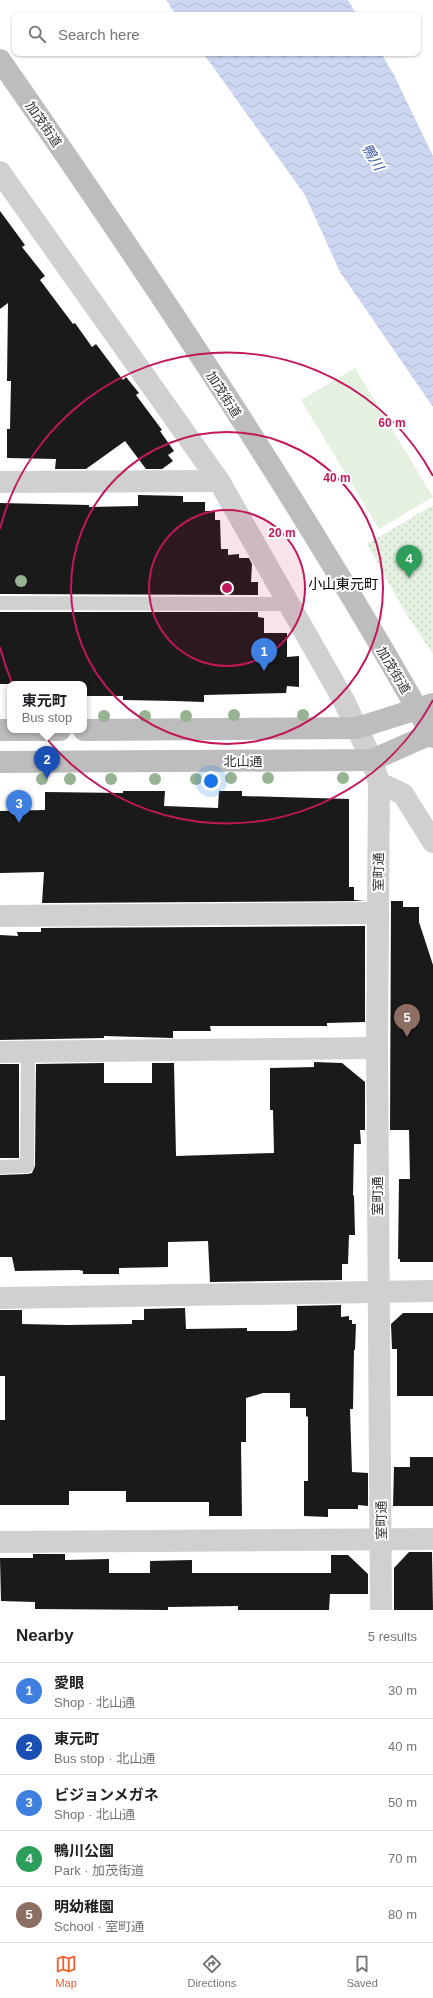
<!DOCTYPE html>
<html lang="en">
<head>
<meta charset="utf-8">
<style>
  :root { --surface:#fff; --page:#f2f2f2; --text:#202124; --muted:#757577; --line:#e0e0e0; --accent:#f45e2a }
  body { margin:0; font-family:Helvetica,"Noto Sans JP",sans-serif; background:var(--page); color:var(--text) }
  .you { position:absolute; left:211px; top:781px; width:14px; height:14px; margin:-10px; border:3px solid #fff; border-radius:50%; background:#1a73e8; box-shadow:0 0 0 6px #1a73e833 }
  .badge { display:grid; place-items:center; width:26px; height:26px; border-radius:50%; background:var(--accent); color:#fff; font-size:13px; font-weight:700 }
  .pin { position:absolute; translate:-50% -33px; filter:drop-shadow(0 1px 2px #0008) }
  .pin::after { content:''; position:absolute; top:21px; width:14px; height:12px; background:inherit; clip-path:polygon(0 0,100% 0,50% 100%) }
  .popup { position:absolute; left:7px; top:681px; width:80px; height:52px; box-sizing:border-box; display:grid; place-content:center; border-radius:8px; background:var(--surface); filter:drop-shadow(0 1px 3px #0005); font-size:13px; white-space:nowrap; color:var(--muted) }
  .popup b { font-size:15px; color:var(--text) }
  .popup::after { content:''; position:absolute; left:50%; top:100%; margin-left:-8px; border:8px solid transparent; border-top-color:var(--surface) }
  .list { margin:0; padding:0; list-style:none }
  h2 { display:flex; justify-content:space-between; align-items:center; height:52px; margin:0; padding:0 16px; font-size:17px }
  h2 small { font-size:13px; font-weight:400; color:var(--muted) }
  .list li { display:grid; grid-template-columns:26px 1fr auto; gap:12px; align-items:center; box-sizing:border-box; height:56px; padding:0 16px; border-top:1px solid var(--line) }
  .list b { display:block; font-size:15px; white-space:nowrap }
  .list p { margin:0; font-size:13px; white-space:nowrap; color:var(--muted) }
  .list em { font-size:13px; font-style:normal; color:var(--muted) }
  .icon { flex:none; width:22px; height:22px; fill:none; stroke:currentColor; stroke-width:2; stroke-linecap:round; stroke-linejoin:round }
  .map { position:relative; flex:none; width:433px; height:1610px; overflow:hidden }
  .search { position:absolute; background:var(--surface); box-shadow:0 1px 3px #0004; left:12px; right:12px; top:12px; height:44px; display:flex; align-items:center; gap:10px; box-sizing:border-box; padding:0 14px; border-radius:8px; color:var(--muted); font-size:15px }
  .sheet { height:332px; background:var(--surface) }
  nav { display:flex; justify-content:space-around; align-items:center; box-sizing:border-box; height:56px; border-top:1px solid var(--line); background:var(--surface); font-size:11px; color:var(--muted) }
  nav a { display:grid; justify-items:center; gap:2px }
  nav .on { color:var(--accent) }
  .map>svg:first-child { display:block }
  .grass { fill:#e4f0e0 }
  .park { fill:url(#park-dots) }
  .water { fill:url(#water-waves) }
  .building { fill:#1a1a1a }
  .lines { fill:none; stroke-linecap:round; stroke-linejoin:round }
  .lane { stroke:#d0d0d0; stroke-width:14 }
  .street { stroke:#d0d0d0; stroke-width:22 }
  .secondary { stroke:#bdbdbd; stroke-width:22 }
  .tree { fill:#98b393 }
  .ring { fill:none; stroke:#c2185b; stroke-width:2 }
  .labels { text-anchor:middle; stroke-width:4; stroke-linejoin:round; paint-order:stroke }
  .street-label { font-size:13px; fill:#333; stroke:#fff }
  .water-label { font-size:14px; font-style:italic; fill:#37549e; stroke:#fff }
  .neighbourhood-label { font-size:14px; fill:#000; stroke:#fff }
  .centre { fill:#c2185b; stroke:#fff; stroke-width:2 }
  .ring-label { font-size:12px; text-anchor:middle; font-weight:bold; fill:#c2185b; stroke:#fff; stroke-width:4; stroke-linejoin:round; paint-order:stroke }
</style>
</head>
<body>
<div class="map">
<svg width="433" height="1610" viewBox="0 0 433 1610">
  <defs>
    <pattern id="park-dots" width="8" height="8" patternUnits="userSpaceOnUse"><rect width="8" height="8" fill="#e4f0e0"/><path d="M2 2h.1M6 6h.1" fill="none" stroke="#c4cec1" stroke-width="1.8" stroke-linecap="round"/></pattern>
    <pattern id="water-waves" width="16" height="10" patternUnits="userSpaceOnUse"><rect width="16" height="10" fill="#ccd6f0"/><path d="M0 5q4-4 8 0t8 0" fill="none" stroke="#b0b8ce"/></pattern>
  </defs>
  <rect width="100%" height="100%" fill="#fff"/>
  <path class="grass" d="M355,368L433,497L379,529L301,400Z"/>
  <path class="park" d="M433,505V654L405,612L367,544Z"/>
  <g class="water">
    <path d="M166,0H348L357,15H176Z"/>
    <path d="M203,53H381L394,75L433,156V407L340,272L305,195Z"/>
  </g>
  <g class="building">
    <path d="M0,211L25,245L22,247L45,276L40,280L73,324L75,323L92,347L96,344L123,380L126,377L139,393L136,395L162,430L160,431L174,451L168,455L173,461L162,469H146L125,441L86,469H55L56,459L7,458V429H10L11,381H7L8,303L0,309Z"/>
    <path d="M138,495L183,496V502H205V511H215V520H220L221,549H228V555L239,554V558H249L252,564L251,582H258V595L0,594V503L89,505V507L138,506Z"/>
    <path d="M0,612H258V617L264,618V633H287V657L299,656V687L287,686L286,693L204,695V702L175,701L123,700V696H84V684H0Z"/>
    <path d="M123,791H165L164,806L218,808L219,791H242V796L349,799V887H354V900L365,901L42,903L44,872L0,873V811L45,810V792L123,793Z"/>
    <path d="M391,901H403V907H419V922L433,965V1262H400V1259H398L399,1179H410L409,1130H390Z"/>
    <path d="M365,926V1022L327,1023V1026H210L211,1031H173V1038L104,1036V1038L0,1040V935L18,936L17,932H41V928Z"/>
    <path d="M314,1062L342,1063L365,1082V1130H360L361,1144H354L353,1196L354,1195L355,1235H349L348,1264H342V1280L210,1282L208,1241L168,1242V1267L119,1268V1274H83V1271L79,1270L15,1271L12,1257H0V1175L28,1174L32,1173L35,1166L36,1064L104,1063V1083H152V1063H174L176,1156L274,1153L273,1110H270V1068L314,1067Z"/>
    <rect x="0" y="1064" width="19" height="94"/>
    <path d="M341,1305V1317L349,1316V1320H352V1324H356L355,1350H354L353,1409H350L352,1472L368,1473V1506L358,1505V1509H328V1517L304,1516V1481H308V1417L306,1416V1408H290V1393H263L246,1398V1442H241L242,1516H209V1502H126V1491H69V1505H0V1420H5V1376H0V1310H22V1324L67,1325L132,1324V1320H144V1309L185,1308L186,1329L247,1328V1331H290L297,1330V1306Z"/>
    <path d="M403,1313H433V1396H397V1349H392L391,1324Z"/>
    <path d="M410,1457H433V1506H393L394,1467H410Z"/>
    <path d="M409,1552H432L433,1610H394V1568Z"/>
    <path d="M33,1554H65V1560L109,1559V1573H150V1561L192,1560V1573H331V1555H348L368,1574V1594H330L329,1610H238V1606L168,1607V1610L35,1609V1602L1,1601L0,1558H33Z"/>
  </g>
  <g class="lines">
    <g class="lane">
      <path d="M0,603L288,604"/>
      <path d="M0,1167L27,1166L28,1052"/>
    </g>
    <g class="street">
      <path d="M0,172L219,481L344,701L372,760L379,783L377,1048L381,1610"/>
      <path d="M0,482L219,481"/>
      <path d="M379,783L403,794L433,842"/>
      <path d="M0,916L378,913"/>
      <path d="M0,1052L377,1048"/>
      <path d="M0,1298L433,1291"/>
      <path d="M0,1542L433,1539"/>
    </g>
    <g class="secondary">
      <path d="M0,60C153,280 302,503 433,737"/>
      <path d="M0,730H60"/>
      <path d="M84,730L357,728L433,704"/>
      <path d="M0,762L372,760L433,733"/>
    </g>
  </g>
  <g class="tree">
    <circle cx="21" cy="581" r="6"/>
    <circle cx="234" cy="715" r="6"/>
    <circle cx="303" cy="715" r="6"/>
    <circle cx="104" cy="716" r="6"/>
    <circle cx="145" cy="716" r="6"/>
    <circle cx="186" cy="716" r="6"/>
    <circle cx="231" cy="778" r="6"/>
    <circle cx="268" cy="778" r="6"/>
    <circle cx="343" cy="778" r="6"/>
    <circle cx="42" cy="779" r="6"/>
    <circle cx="70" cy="779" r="6"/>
    <circle cx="111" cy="779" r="6"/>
    <circle cx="155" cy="779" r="6"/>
    <circle cx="196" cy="779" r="6"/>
  </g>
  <circle cx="227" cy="588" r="78" fill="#c2185b" fill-opacity=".12"/>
  <g class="ring">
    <circle cx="227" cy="588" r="78"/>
    <circle cx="227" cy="588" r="156"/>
    <path d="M433 700A234 234 0 0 1 0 647M0 529A234 234 0 0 1 433 476"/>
  </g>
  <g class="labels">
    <g class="street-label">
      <text transform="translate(44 124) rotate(55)" y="5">加茂街道</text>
      <text transform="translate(224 394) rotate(57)" y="5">加茂街道</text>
      <text transform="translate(394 670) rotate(59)" y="5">加茂街道</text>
      <text x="243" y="766">北山通</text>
      <text transform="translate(378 872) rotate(-89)" y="5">室町通</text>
      <text transform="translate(377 1196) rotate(-90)" y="5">室町通</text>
      <text transform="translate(381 1520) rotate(-91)" y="5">室町通</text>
    </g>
    <g class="water-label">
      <text transform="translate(373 157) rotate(59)" y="5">鴨川</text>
    </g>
    <g class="neighbourhood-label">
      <text x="343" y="589">小山東元町</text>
    </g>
  </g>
  <circle cx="227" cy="588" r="6" class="centre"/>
  <g class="ring-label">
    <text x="392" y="427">60 m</text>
    <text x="337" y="482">40 m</text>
    <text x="282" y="537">20 m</text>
  </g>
</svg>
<div class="you"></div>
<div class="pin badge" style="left:264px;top:671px;background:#3f7fe0">1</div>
<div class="pin badge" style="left:47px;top:779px;background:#1a4fb4">2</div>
<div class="popup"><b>東元町</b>Bus stop</div>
<div class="pin badge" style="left:19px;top:823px;background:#3f7fe0">3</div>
<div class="pin badge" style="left:409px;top:578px;background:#2e9e5b">4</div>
<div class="pin badge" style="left:407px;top:1037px;background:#8d6e63">5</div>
<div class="search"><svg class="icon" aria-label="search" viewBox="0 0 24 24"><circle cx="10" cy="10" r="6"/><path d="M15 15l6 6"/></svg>Search here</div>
</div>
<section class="sheet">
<h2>Nearby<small>5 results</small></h2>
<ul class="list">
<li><span class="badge" style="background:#3f7fe0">1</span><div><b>愛眼</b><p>Shop · 北山通</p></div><em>30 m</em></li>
<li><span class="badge" style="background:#1a4fb4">2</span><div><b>東元町</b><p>Bus stop · 北山通</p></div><em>40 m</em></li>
<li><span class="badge" style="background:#3f7fe0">3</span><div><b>ビジョンメガネ</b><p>Shop · 北山通</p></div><em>50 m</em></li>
<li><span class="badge" style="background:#2e9e5b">4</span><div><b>鴨川公園</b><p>Park · 加茂街道</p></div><em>70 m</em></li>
<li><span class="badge" style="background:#8d6e63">5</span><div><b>明幼稚園</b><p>School · 室町通</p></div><em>80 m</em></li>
</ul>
</section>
<nav>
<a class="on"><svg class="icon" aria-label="map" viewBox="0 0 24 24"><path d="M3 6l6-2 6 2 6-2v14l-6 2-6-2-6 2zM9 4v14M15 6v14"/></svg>Map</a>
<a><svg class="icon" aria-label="directions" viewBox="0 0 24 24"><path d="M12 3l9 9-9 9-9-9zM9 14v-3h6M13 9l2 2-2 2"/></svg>Directions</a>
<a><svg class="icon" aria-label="saved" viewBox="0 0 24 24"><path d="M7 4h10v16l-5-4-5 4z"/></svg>Saved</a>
</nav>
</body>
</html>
